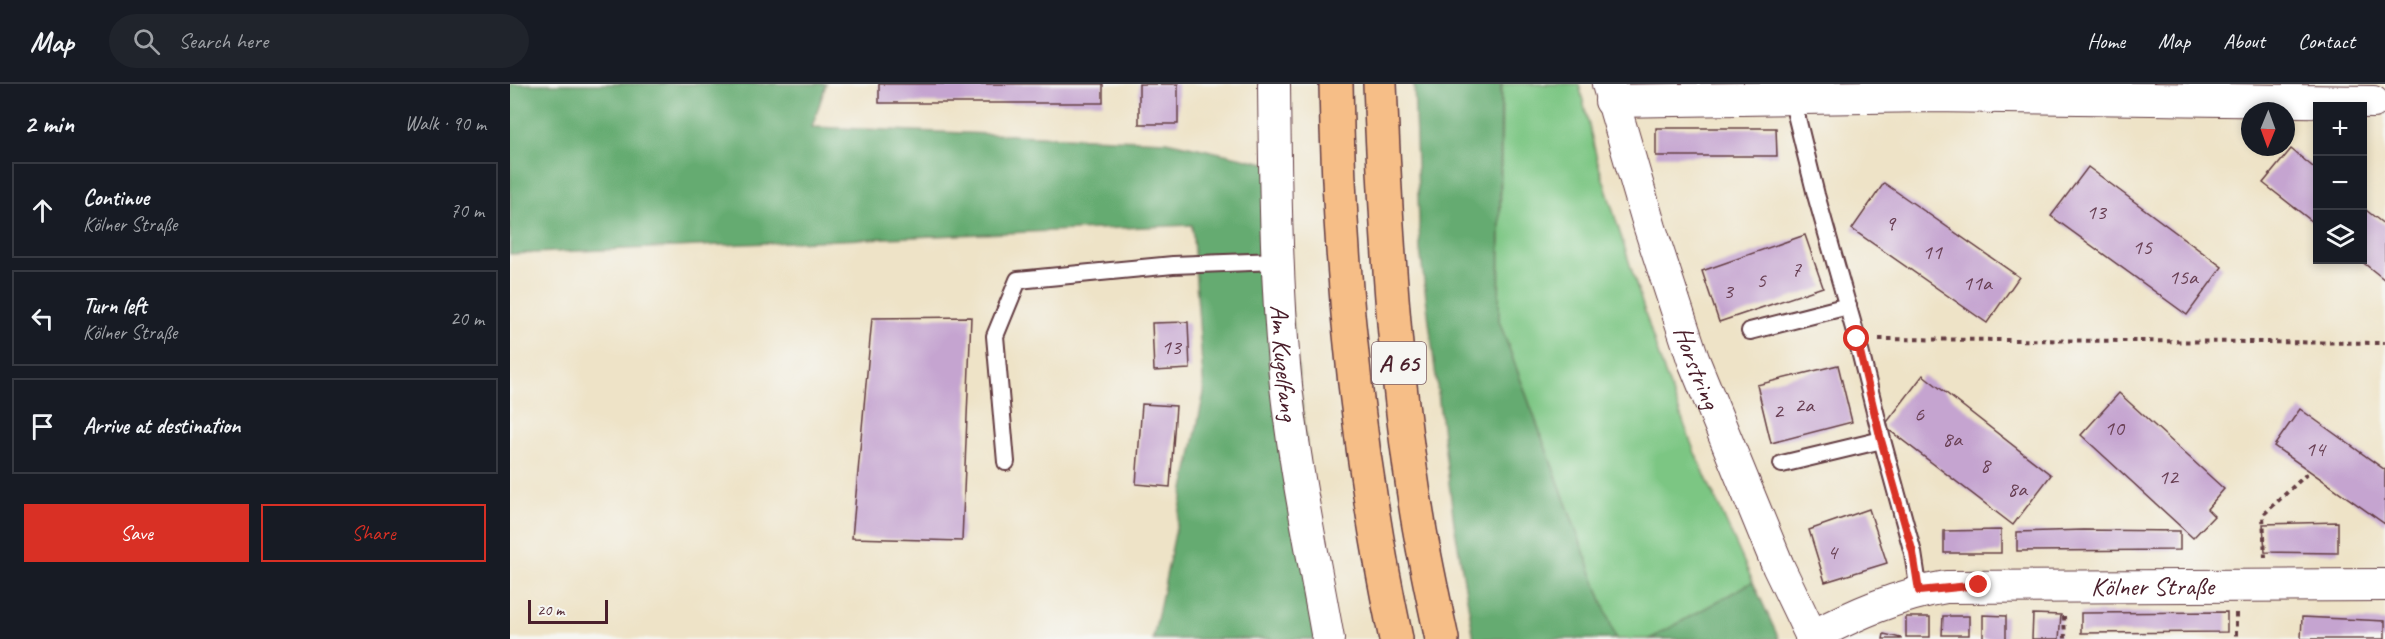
<!DOCTYPE html>
<html lang="en">
<head>
<meta charset="utf-8">
<style>
  :root { --surface:#171b24; --page:#20242c; --text:#f1f3f6; --muted:#9ea1a6; --line:#363941; --accent:#d93025 }
  body { margin:0; font-family:Caveat,sans-serif; background:var(--page); color:var(--text) }
  .controls { position:absolute; right:18px; top:18px; display:grid; overflow:hidden; border-radius:0px; box-shadow:0 3px 9px #0003 }
  .controls button { width:54px; height:54px; display:grid; place-items:center; padding:0; border:0; border-bottom:2px solid var(--line); background:var(--surface); color:var(--text); font:30px sans-serif }
  .compass { position:absolute; left:1731px; top:18px; width:54px; height:54px; border-radius:50%; background:var(--surface); box-shadow:0 3px 9px #0003; rotate:181deg }
  .scale { position:absolute; left:18px; bottom:15px; width:80px; box-sizing:border-box; padding-left:6px; border:3px solid #4a1f2b; border-top:0; font-size:16px; line-height:21px; white-space:nowrap; color:#4a1f2b; -webkit-text-stroke:4px #f6f6f2; paint-order:stroke }
  .stop { position:absolute; width:18px; height:18px; margin:-14px; border:4px solid #d93025; border-radius:50%; background:#fff }
  .stop.end { background:#d93025; border-color:#fff; box-shadow:0 2px 6px #0008 }
  .list { margin:0; padding:0; list-style:none }
  h2 { display:flex; justify-content:space-between; align-items:center; height:78px; margin:0; padding:0 24px; font-size:26px }
  h2 small { font-size:20px; font-weight:400; color:var(--muted) }
  .list li { display:grid; grid-template-columns:39px 1fr auto; gap:18px; align-items:center; box-sizing:border-box; height:96px; margin:0 12px 12px; padding:0 12px; border:2px solid var(--line); border-radius:0px }
  .list b { display:block; font-size:22px; white-space:nowrap }
  .list p { margin:0; font-size:20px; white-space:nowrap; color:var(--muted) }
  .list em { font-size:20px; font-style:normal; color:var(--muted) }
  .actions { display:flex; gap:12px; padding:18px 24px }
  .actions a { flex:1; padding:14px 0; border:2px solid var(--accent); border-radius:0px; text-align:center; font-size:21px; color:var(--accent) }
  .actions .main { background:var(--accent); color:#fff }
  .icon { flex:none; width:33px; height:33px; fill:none; stroke:currentColor; stroke-width:2; stroke-linecap:round; stroke-linejoin:round }
  .map { position:relative; flex:none; width:1875px; height:555px; overflow:hidden }
  header { display:flex; align-items:center; gap:36px; box-sizing:border-box; height:84px; padding:0 30px; background:var(--surface); border-bottom:2px solid var(--line) }
  header strong { font-size:28px }
  nav { display:flex; gap:33px; margin-inline-start:auto; font-size:21px }
  .search { width:420px; height:54px; background:var(--page); display:flex; align-items:center; gap:15px; box-sizing:border-box; padding:0 21px; border-radius:33px; color:var(--muted); font-size:22px }
  main { display:flex }
  aside { flex:1; background:var(--surface) }
  .map>svg:first-child { display:block }
  .green { fill:#7cc683; stroke:#637257; stroke-width:1.5 }
  .forest { fill:#65ab71; stroke:#58654e; stroke-width:1.5 }
  .building { fill:#c5a4d0 }
  .lines { fill:none; stroke-linecap:round; stroke-linejoin:round }
  .lane-casing { stroke:#633c42; stroke-width:20 }
  .street-casing { stroke:#633c42; stroke-width:34 }
  .highway-casing { stroke:#633c42; stroke-width:36 }
  .path { stroke:#633c42; stroke-width:4; stroke-dasharray:4.5 4.5; stroke-linecap:butt }
  .lane { stroke:#fff; stroke-width:16 }
  .street { stroke:#fff; stroke-width:32 }
  .highway { stroke:#f6be87; stroke-width:33 }
  .route { stroke:#d93025; stroke-width:8 }
  .labels { text-anchor:middle; stroke-width:5; stroke-linejoin:round; paint-order:stroke }
  .number-label { font-size:22px; fill:#694054 }
  .shield { fill:#f6f6f2; stroke:#7e6067; stroke-width:1.5 }
  .shield-label { font-size:24px; font-weight:bold; fill:#4a1f2b }
  .street-label { font-size:26px; fill:#4a1f2b; stroke:#f6f6f2 }
</style>
</head>
<body>
<header>
<strong>Map</strong>
<div class="search"><svg class="icon" aria-label="search" viewBox="0 0 24 24"><circle cx="10" cy="10" r="6"/><path d="M15 15l6 6"/></svg>Search here</div>
<nav><a>Home</a><a>Map</a><a>About</a><a>Contact</a></nav>
</header>
<main>
<aside>
<h2>2 min<small>Walk · 90 m</small></h2>
<ul class="list">
<li><svg class="icon" aria-label="ahead" viewBox="0 0 24 24"><path d="M12 20V5M6 11l6-6 6 6"/></svg><div><b>Continue</b><p>Kölner Straße</p></div><em>70 m</em></li>
<li><svg class="icon" aria-label="left" viewBox="0 0 24 24"><path d="M17 20v-9H6M10 6l-5 5 5 5"/></svg><div><b>Turn left</b><p>Kölner Straße</p></div><em>20 m</em></li>
<li><svg class="icon" aria-label="arrive" viewBox="0 0 24 24"><path d="M6 21V4h12l-3 4 3 4H6"/></svg><div><b>Arrive at destination</b></div></li>
</ul>
<div class="actions"><a class="main">Save</a><a>Share</a></div>
</aside>
<div class="map">
<svg width="1875" height="555" viewBox="0 0 1875 555">
  <rect width="100%" height="100%" fill="#f6f6f2"/>
  <filter id="ink" filterUnits="userSpaceOnUse"><feTurbulence type="fractalNoise" baseFrequency=".0167" numOctaves="2"/><feDisplacementMap in="SourceGraphic" scale="12" xChannelSelector="R" yChannelSelector="G"/><feConvolveMatrix kernelMatrix="1 2 1 2 8 2 1 2 1" color-interpolation-filters="sRGB"/></filter>
  <filter id="wash" filterUnits="userSpaceOnUse"><feTurbulence type="fractalNoise" baseFrequency=".008" numOctaves="4" result="noise"/><feDisplacementMap in="SourceGraphic" scale="24" xChannelSelector="R" yChannelSelector="G"/><feGaussianBlur stdDeviation="1.35" result="paint"/><feColorMatrix in="noise" values="0 0 0 0 0 0 0 0 0 0 0 0 0 0 0 0 0 1.4 0 .05"/><feComposite in="paint" operator="in"/></filter>
  <g filter="url(#wash)">
    <rect width="100%" height="100%" fill="#eee3c7"/>
    <path class="green" d="M992,0H1069L1088,79L1150,276L1185,369L1243,498L1140,555H1106L989,237Z"/>
    <g class="forest">
      <path d="M0,0H316L302,43L656,57L765,81L818,555H643L694,309L682,141L0,170Z"/>
      <path d="M904,0H991L989,237L1106,555H964L944,439L910,165Z"/>
      <path d="M1243,498L1269,555H1140L1242,498Z"/>
    </g>
    <g id="blocks">
      <g class="building">
        <rect x="369" y="0" width="224" height="19"/>
        <rect x="629" y="0" width="39" height="40"/>
        <path d="M1146,44H1266L1267,72H1146Z"/>
        <path d="M1781,65L1808,87V142L1753,99Z"/>
        <path d="M1578,83L1712,183L1677,231L1541,132Z"/>
        <path d="M1374,99L1509,193L1477,239L1342,145Z"/>
        <path d="M1852,123L1875,141V196L1850,176H1852Z"/>
        <path d="M1295,151L1313,203L1209,238L1192,187Z"/>
        <path d="M461,233L452,457L342,454L362,234Z"/>
        <path d="M678,238L680,285L644,287L642,239Z"/>
        <path d="M1328,281L1342,338L1261,359L1247,301Z"/>
        <path d="M1413,291L1541,391L1503,441L1374,342Z"/>
        <path d="M1609,309L1714,405L1697,425L1704,432L1683,454L1571,351Z"/>
        <path d="M632,320L666,322L660,403L626,400Z"/>
        <path d="M1790,325L1875,386V440L1764,362Z"/>
        <path d="M1359,425L1377,479L1315,498L1299,446Z"/>
        <path d="M1828,438V469L1755,468L1753,440Z"/>
        <path d="M1491,446V469H1434V447Z"/>
        <path d="M1574,446L1670,447V466L1507,467V448Z"/>
        <path d="M1717,528V548L1571,549V529Z"/>
        <path d="M1523,530L1551,531L1549,555H1522Z"/>
        <path d="M1473,531L1496,532V555H1473Z"/>
        <path d="M1433,532H1459V551H1432Z"/>
        <rect x="1396" y="533" width="24" height="20"/>
        <path d="M1792,533L1875,537V555H1791Z"/>
        <path d="M1374,550L1391,554V555H1373Z"/>
      </g>
    </g>
  </g>
  <g filter="url(#ink)">
    <use href="#blocks" fill-opacity="0" stroke="#633c42" stroke-width="1.5"/>
    <g class="lines">
      <g class="lane-casing">
        <g id="lane">
          <path d="M1281,10L1306,111L1347,255L1372,356L1403,469L1409,508"/>
          <path d="M1240,247L1338,222"/>
          <path d="M496,378L485,252L508,196L663,181L767,177"/>
          <path d="M1272,380L1372,356"/>
        </g>
      </g>
      <g class="street-casing">
        <g id="street">
          <path id="s1" d="M764,0C765,94 766,188 774,281C782,373 802,464 818,555"/>
          <path id="s2" d="M1098,0L1140,144L1183,275L1268,482L1303,555"/>
          <path d="M1101,17L1420,12L1863,18"/>
          <path id="s3" d="M1301,553C1345,530 1388,511 1436,503L1875,501"/>
        </g>
      </g>
      <g class="highway-casing">
        <g id="highway">
          <path d="M826,0C829,185 848,374 886,555"/>
          <path d="M870,0C876,144 884,288 907,430C914,472 923,514 932,555"/>
        </g>
      </g>
      <g class="path">
        <path d="M1369,255L1875,259"/>
        <path d="M1755,474L1753,431L1800,387"/>
        <path d="M1726,529V555"/>
        <path d="M1554,532L1555,555"/>
      </g>
      <use href="#lane" class="lane"/>
      <use href="#street" class="street"/>
      <use href="#highway" class="highway"/>
    </g>
  </g>
  <g class="lines" filter="url(#ink)">
    <path class="route" d="M1347,255L1371,356L1403,469L1409,507L1469,501"/>
  </g>
  <g class="labels">
    <g class="number-label">
      <text x="1586" y="135">13</text>
      <text x="1380" y="146">9</text>
      <text x="1632" y="170">15</text>
      <text x="1422" y="175">11</text>
      <text x="1286" y="192">7</text>
      <text x="1673" y="200">15a</text>
      <text x="1251" y="203">5</text>
      <text x="1467" y="206">11a</text>
      <text x="1218" y="214">3</text>
      <text x="661" y="270">13</text>
      <text x="1294" y="328">2a</text>
      <text x="1268" y="334">2</text>
      <text x="1409" y="337">6</text>
      <text x="1604" y="351">10</text>
      <text x="1442" y="362">8a</text>
      <text x="1805" y="372">14</text>
      <text x="1475" y="388">8</text>
      <text x="1658" y="400">12</text>
      <text x="1507" y="412">8a</text>
      <text x="1322" y="475">4</text>
    </g>
    <rect class="shield" x="862" y="258" width="54" height="42" rx="4.5"/>
    <g class="shield-label">
      <text x="889" y="287">A 65</text>
    </g>
    <g class="street-label">
      <text dy="9" stroke="none"><textPath href="#s1" startOffset="279">Am Kugelfang</textPath></text>
      <text dy="9" stroke="none"><textPath href="#s2" startOffset="297">Horstring</textPath></text>
      <text dy="9" stroke="none"><textPath href="#s3" startOffset="351">Kölner Straße</textPath></text>
    </g>
  </g>
</svg>
<div class="controls">
<button>+</button>
<button>−</button>
<button><svg class="icon" aria-label="layers" viewBox="0 0 24 24"><path d="M12 4l9 5-9 5-9-5zM3 14l9 5 9-5"/></svg></button>
</div>
<svg class="compass" viewBox="-18 -18 36 36"><path d="M0-13l5 13h-10z" fill="#e53935"/><path d="M0 13l5-13h-10z" fill="#9ea1a6"/></svg>
<div class="scale">20 m</div>
<div class="stop" style="left:1347px;top:255px"></div>
<div class="stop end" style="left:1469px;top:501px"></div>
</div>
</main>
</body>
</html>
